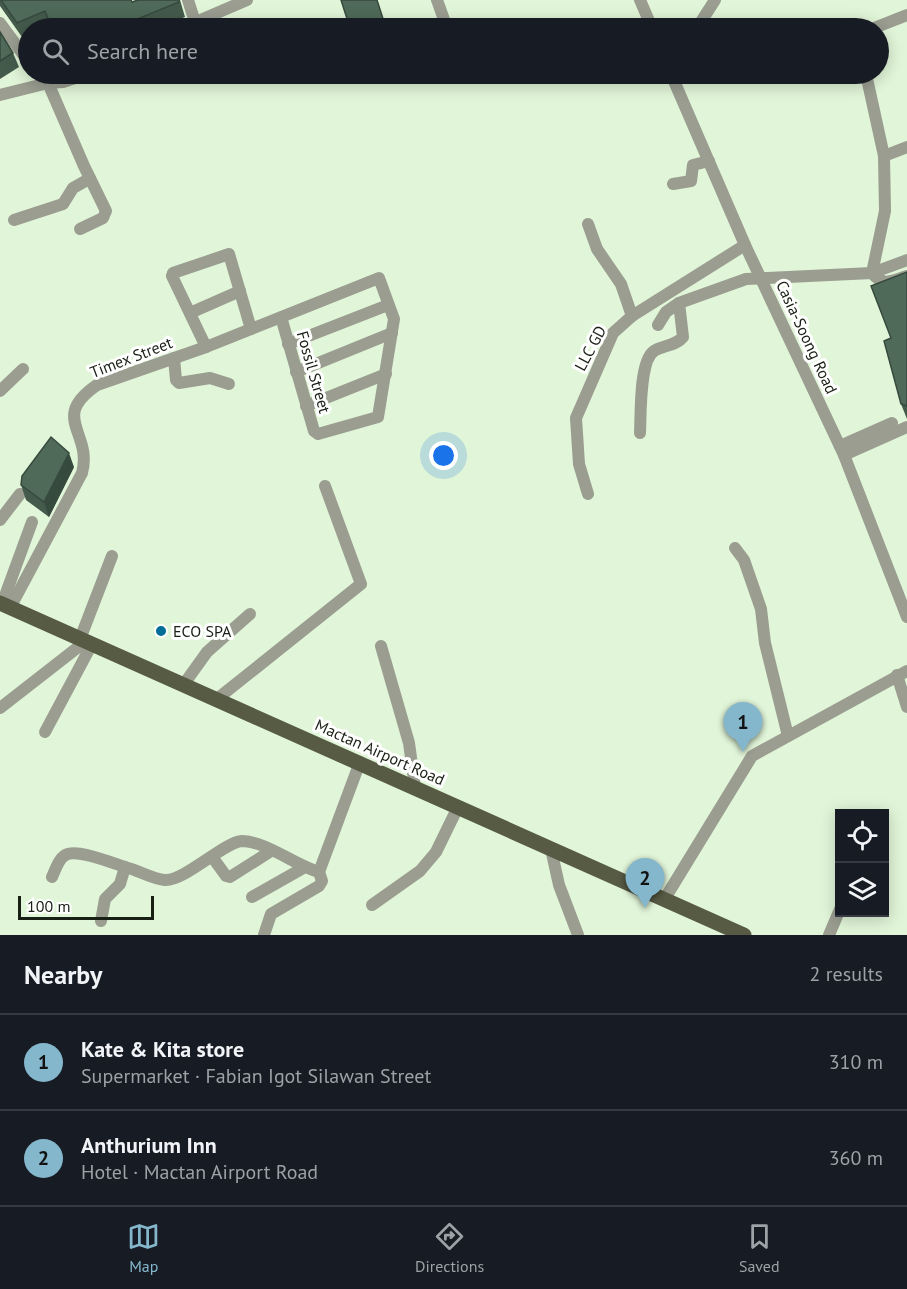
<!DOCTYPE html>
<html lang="en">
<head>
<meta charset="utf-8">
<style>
  :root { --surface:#171b24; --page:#20242c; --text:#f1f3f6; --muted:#9ea1a6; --line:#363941; --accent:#85b7cc }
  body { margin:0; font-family:"PT Sans",sans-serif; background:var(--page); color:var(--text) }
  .controls { position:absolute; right:18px; bottom:18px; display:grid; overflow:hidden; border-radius:0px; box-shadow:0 3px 15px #0003 }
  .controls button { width:54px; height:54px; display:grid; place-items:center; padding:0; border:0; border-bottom:2px solid var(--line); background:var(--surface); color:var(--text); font:30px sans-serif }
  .scale { position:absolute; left:18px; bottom:15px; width:136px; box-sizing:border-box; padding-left:6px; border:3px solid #181f14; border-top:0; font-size:16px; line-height:21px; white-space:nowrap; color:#181f14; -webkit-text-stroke:4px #fff; paint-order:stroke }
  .you { position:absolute; left:444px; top:456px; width:21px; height:21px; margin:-15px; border:4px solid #fff; border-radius:50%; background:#1a73e8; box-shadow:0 0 0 9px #1a73e833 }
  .badge { display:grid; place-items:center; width:39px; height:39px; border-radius:50%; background:var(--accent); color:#111; font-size:20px; font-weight:700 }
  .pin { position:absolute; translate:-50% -50px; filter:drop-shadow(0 2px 3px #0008) }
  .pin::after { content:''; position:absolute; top:32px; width:21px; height:18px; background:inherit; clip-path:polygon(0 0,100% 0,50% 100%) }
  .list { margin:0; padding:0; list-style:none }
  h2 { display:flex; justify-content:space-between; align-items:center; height:78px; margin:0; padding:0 24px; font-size:26px }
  h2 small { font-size:20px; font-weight:400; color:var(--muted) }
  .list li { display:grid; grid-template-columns:39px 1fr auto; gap:18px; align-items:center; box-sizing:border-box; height:96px; padding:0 24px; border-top:2px solid var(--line) }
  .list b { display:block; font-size:22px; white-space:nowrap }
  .list p { margin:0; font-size:20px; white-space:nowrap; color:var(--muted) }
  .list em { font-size:20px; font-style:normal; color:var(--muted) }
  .icon { flex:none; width:33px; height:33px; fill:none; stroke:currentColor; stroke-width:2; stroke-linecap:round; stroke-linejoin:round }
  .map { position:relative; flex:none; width:907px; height:935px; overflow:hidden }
  .search { position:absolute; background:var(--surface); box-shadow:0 3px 15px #0003; left:18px; right:18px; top:18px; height:66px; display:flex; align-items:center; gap:15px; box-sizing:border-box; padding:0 21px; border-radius:33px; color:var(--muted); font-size:22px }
  .sheet { height:270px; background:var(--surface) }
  nav { display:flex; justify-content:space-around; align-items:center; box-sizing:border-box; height:84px; border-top:2px solid var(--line); background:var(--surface); font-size:16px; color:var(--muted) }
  nav a { display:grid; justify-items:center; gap:3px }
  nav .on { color:var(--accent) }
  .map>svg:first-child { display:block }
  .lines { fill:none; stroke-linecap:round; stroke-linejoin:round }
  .minor { stroke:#9a9d90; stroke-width:12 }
  .major { stroke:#575b44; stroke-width:15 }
  .wall { fill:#445b4c }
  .shaded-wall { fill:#374a3e }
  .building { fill:#4f6a58; stroke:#374a3e; stroke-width:1.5 }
  .poi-dot { fill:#006d99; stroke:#fff; stroke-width:2 }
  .labels { text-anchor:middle; stroke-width:6; stroke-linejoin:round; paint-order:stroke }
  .street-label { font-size:16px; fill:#181f14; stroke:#fff }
  .poi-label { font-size:16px; fill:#181f14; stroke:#fff; text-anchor:start }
</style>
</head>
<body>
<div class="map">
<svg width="907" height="935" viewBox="0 0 907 935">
  <rect width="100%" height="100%" fill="#e1f5d8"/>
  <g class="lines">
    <g class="minor">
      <path d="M188,0L195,22"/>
      <path d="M437,0L447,28"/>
      <path d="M640,0L652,28"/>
      <path d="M0,23L28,61"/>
      <path d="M182,28L247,0"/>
      <path d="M697,28L715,0"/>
      <path d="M874,28L907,15"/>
      <path d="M39,74L48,83L84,166L106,211L103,218L80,229"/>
      <path d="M671,74L745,245L844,455L907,617"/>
      <path d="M866,74L884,156L885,211L872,273C883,287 892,281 907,276"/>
      <path d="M0,95L48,83L63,82L87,74"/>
      <path d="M884,156L907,147"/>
      <path d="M673,184L691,181L693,165L709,161"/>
      <path d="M14,220L63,204L73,188L89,179"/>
      <path d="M588,224L597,249L621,284L632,316"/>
      <path d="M190,313L240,291"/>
      <path d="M658,325L666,312L679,303L746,279L872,273L907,260"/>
      <path d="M288,344L388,305"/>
      <path d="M206,347L172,276L173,273L229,254L251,329"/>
      <path d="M174,358L176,380L179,383L210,378L229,384"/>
      <path d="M296,372L392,333"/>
      <path d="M0,391L23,369"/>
      <path d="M306,406L386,374"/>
      <path d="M640,433C641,415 639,361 654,351C663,345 676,346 683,337L679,303"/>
      <path d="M840,446L892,423"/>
      <path d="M844,455L907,427"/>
      <path d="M588,494L579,464L576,418L613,333L632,316L745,245"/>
      <path d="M0,520L20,494"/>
      <path d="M735,548L744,560L761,609L765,643L788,736"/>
      <path d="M2,604L32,522"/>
      <path d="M10,608L82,473C93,432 49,418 97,385L206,347L379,278L394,319L378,417L318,434L314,431L281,317"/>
      <path d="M80,639L112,556"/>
      <path d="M381,646L409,743L415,787"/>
      <path d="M897,675L907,707"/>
      <path d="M184,684L207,652L250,614"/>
      <path d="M217,699L361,584L325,486"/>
      <path d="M0,708L86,641"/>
      <path d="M45,732L92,644"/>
      <path d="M551,849L559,885L578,935"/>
      <path d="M213,858L226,876L230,877L271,851"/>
      <path d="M52,877C55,871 58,860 64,856C75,847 112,863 125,867"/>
      <path d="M252,897L305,867"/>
      <path d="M664,900L752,756L907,671"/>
      <path d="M372,905L420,871L436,852L458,807"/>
      <path d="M101,921L105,899L120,884L125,867C138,870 152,879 165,880C185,881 224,842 242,841C265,841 297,866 319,872L360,762"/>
      <path d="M264,935L271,914L319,886L322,881L319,872"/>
      <path d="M829,935L840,909"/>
    </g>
    <path class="major" d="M0,603L744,935"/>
  </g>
  <g class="wall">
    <path d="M0,0H131L132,2L138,0H180L185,17L157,28H51L50,26L43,28H28V35L22,37L0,6Z"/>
    <path d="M0,32L13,53L19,67L0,79Z"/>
    <path d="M907,272V419L901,404L891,338Z"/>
    <path d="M74,467L49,517L26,500L21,485Z"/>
  </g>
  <path class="shaded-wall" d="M69,453L74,467L49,517L44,502Z"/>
  <g class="building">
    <path d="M1,0H131L132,2L138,0H179V2L116,28H86L84,25L75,28H52L45,11L17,23Z"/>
    <path d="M341,0H377L386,28H350Z"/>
    <path d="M0,32L13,53L0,61Z"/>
    <path d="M907,272V406L901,404L884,341L891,338L871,286Z"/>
    <path d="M51,437L69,453L44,502L21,485L22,476Z"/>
  </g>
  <circle class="poi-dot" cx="161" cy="631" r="6"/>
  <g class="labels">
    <g class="street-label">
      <text transform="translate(807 337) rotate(65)" y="6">Casia-Soong Road</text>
      <text transform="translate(590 348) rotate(-62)" y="6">LLC GD</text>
      <text transform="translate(131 357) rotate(-21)" y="6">Timex Street</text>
      <text transform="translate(314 372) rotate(74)" y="6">Fossil Street</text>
      <text transform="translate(380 752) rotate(24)" y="6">Mactan Airport Road</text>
    </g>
    <g class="poi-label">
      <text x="173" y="637">ECO SPA</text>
    </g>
  </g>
</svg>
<div class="controls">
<button><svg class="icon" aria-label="locate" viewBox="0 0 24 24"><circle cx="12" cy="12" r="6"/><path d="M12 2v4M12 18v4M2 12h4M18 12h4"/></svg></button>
<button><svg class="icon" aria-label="layers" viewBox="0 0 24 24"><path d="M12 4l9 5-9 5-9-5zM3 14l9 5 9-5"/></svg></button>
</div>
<div class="scale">100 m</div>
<div class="you"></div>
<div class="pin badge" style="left:743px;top:752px">1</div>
<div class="pin badge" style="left:645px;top:908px">2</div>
<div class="search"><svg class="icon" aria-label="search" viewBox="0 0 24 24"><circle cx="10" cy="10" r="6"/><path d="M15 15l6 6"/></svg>Search here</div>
</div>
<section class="sheet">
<h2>Nearby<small>2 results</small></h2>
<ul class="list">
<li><span class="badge">1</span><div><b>Kate &amp; Kita store</b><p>Supermarket · Fabian Igot Silawan Street</p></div><em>310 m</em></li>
<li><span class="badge">2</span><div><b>Anthurium Inn</b><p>Hotel · Mactan Airport Road</p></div><em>360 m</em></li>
</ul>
</section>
<nav>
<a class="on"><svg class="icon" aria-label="map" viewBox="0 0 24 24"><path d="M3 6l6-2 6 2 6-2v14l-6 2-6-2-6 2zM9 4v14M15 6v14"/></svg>Map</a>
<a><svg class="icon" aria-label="directions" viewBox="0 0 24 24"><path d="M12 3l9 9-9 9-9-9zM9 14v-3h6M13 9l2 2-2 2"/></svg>Directions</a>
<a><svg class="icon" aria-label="saved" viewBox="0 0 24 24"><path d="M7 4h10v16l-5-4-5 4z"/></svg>Saved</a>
</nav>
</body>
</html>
